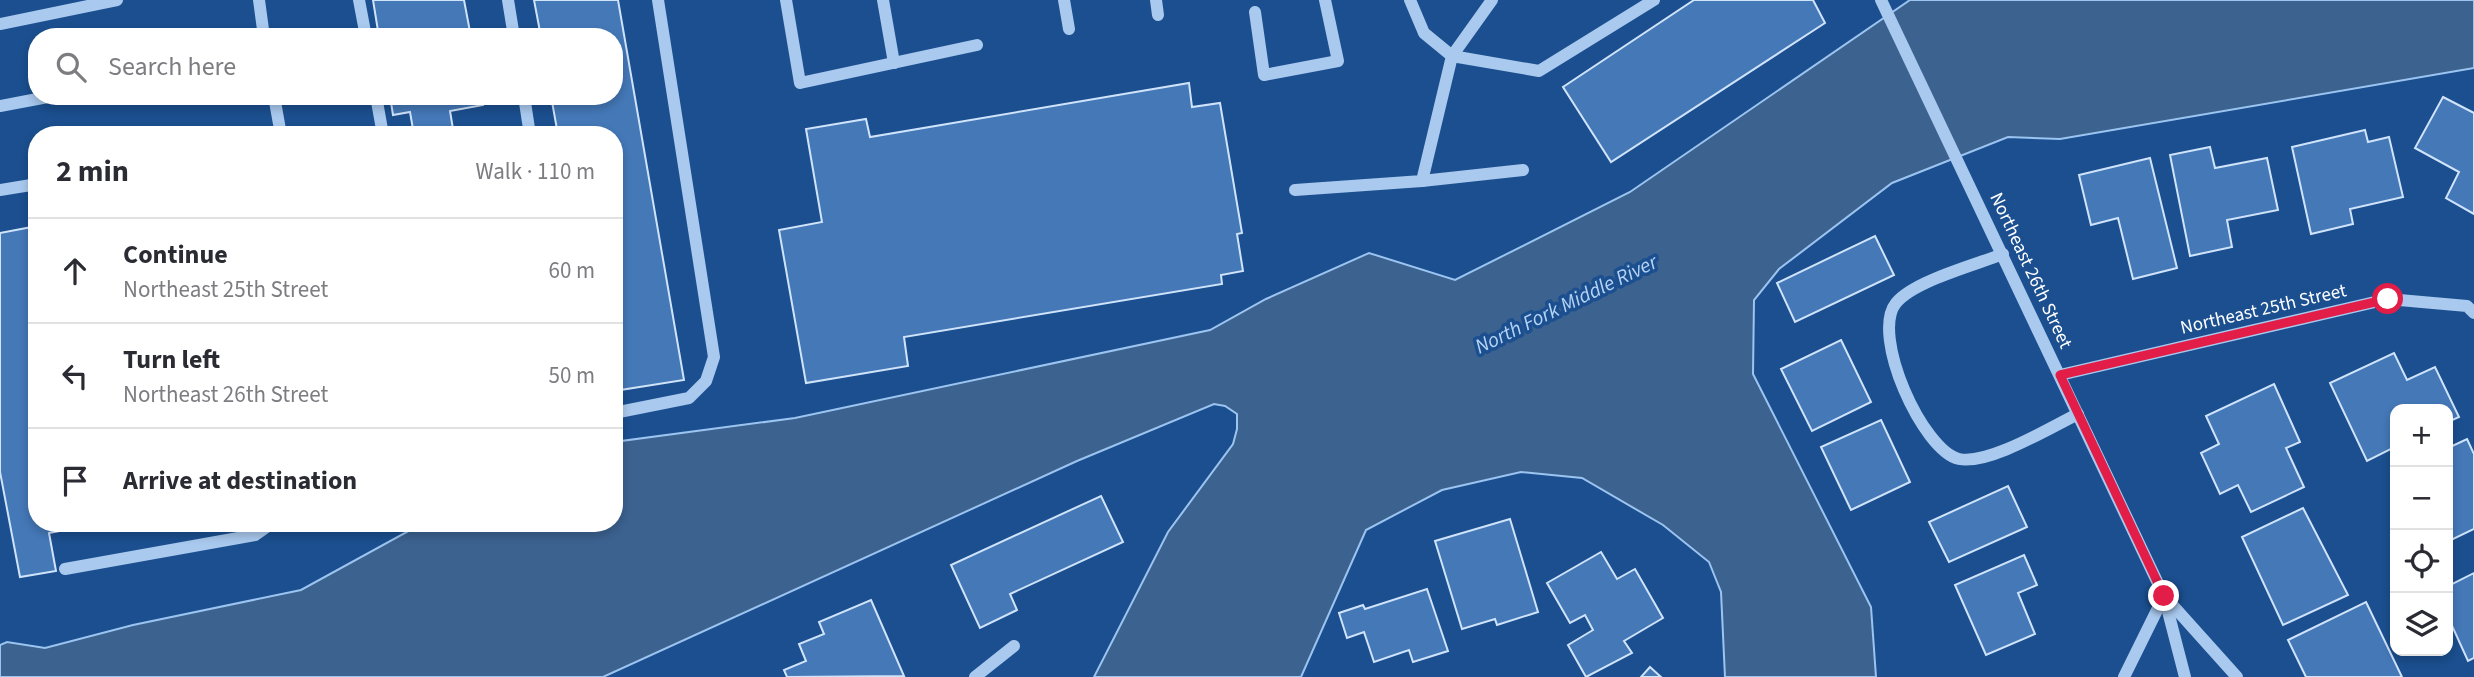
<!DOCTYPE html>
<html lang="en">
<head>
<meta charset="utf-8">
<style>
  :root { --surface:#fff; --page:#f7f7f7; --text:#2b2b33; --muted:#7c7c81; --line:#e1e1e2 }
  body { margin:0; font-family:"Source Sans 3",sans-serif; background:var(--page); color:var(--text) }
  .controls { position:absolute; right:21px; bottom:21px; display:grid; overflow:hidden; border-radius:14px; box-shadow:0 4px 10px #0003 }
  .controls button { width:63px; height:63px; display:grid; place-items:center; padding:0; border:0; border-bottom:2px solid var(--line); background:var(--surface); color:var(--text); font:35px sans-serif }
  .stop { position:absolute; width:21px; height:21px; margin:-16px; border:5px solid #e11d48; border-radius:50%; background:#fff }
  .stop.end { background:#e11d48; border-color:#fff; box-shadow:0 2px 7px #0008 }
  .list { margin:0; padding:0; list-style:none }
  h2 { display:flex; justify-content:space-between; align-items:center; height:91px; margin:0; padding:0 28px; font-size:30px }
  h2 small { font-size:23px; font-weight:400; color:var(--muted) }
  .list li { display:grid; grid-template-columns:46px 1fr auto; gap:21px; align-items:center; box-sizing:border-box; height:105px; padding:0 28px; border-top:2px solid var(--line) }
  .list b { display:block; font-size:26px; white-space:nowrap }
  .list p { margin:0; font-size:23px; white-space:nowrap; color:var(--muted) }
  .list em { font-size:23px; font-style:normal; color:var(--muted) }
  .icon { flex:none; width:38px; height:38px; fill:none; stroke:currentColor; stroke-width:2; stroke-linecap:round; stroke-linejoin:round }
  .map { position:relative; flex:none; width:2474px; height:677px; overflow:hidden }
  .search { position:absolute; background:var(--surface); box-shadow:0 4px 10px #0003; left:28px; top:28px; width:595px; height:77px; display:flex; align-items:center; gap:18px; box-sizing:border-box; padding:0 24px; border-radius:28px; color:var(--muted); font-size:26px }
  .panel { position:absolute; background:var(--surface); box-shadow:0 4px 10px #0003; left:28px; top:126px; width:595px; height:406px; border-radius:28px }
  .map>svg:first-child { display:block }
  .water { fill:#3c6290; stroke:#9cc4f0; stroke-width:2 }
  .building { fill:#4478b7; stroke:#cfe3fa; stroke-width:2 }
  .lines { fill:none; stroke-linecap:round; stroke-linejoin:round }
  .minor { stroke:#a9c9ee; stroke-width:12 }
  .route { stroke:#e11d48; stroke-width:9 }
  .labels { text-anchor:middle; stroke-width:7; stroke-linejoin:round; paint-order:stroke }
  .street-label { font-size:19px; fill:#fff; stroke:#1b4f8f }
  .water-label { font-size:21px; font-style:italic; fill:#b5d3f5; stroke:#1b4f8f }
</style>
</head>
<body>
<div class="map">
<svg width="2474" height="677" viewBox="0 0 2474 677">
  <rect width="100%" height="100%" fill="#1b4f8f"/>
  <path class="water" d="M1910,0H2474V68L2060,139L2008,137L1892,183L1779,269L1754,300L1753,374L1871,607L1876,677H1725L1721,592L1709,562L1663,525L1582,478L1521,472L1442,490L1366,530L1301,677H1094L1168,532L1233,444L1237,429V414L1225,406L1214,404L1077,461L603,677H0V645L7,642L45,648L133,625L301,590L423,523H614V442L795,418L1210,330L1266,299L1369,253L1455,280L1630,192Z"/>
  <g class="building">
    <path d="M373,0H464L471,37H379Z"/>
    <path d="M534,0H618L684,380L614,391V135H558L551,96H614V37H541Z"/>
    <path d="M1694,0H1813L1825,23L1611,162L1563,87Z"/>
    <path d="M1189,83L1192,107L1220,103L1242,233L1237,234L1243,271L1221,275L1222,284L904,337L908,366L806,383L779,230L822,222L806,129L866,119L870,137Z"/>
    <path d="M390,96H481L483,105L450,111L454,135H414L410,112L393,115Z"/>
    <path d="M2443,97L2474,113V214L2446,198L2459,172L2415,148Z"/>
    <path d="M2365,130L2368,142L2389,137L2403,197L2350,209L2353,224L2311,234L2292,147Z"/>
    <path d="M2210,147L2215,168L2267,158L2278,210L2227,220L2232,247L2190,256L2170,155Z"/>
    <path d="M2150,158L2177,268L2133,279L2118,218L2091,225L2079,175Z"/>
    <path d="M37,226V523H102L49,533L56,571L20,577L0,472V233Z"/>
    <path d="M1875,236L1894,275L1795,322L1777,283Z"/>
    <path d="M1841,340L1871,402L1812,431L1781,369Z"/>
    <path d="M2394,353L2407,380L2435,367L2459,417L2448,422V409H2395V447L2367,461L2330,383Z"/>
    <path d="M2274,384L2300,442L2286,448L2304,487L2251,512L2238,485L2220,494L2201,453L2219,444L2206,416Z"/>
    <path d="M1881,420L1910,482L1851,510L1821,447Z"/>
    <path d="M2467,439L2474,454V529L2449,541L2448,448Z"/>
    <path d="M2008,486L2027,527L1949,562L1929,522Z"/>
    <path d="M1101,496L1123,542L1010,594L1017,610L980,628L951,565Z"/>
    <path d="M2303,508L2348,595L2283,625L2242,537Z"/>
    <path d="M1510,519L1538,612L1497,625L1495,619L1462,629L1435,541Z"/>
    <path d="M1601,552L1617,579L1635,569L1663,618L1624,641L1632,653L1586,677L1568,645L1593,630L1585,615L1570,623L1547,583Z"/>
    <path d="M2024,555L2037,585L2018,593L2035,634L1986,655L1955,585Z"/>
    <path d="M2474,573V658L2468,661L2448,617V586Z"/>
    <path d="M1427,589L1448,651L1413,662L1409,650L1374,662L1364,632L1347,638L1339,613L1363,605L1365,609Z"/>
    <path d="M871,600L904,676L787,677L784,670L806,661L799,644L824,634L819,622Z"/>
    <path d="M2366,602L2402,677H2306L2288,640Z"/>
    <path d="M1650,667L1661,677H1641Z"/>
  </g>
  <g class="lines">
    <g class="minor">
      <path d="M259,0L264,37"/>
      <path d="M359,0L366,37"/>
      <path d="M508,0L514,37"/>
      <path d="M786,0L800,83L977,45"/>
      <path d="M883,0L894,63"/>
      <path d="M1064,0L1069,29"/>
      <path d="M1156,0L1158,15"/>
      <path d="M1492,0L1452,56L1539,71L1654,0"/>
      <path d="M1881,0L2164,596L2185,677"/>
      <path d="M1255,12L1264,75L1338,61L1325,0"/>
      <path d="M0,24L117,0"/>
      <path d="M274,96L281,135"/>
      <path d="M376,96L383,135"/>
      <path d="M524,96L530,135"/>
      <path d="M0,106L53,96"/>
      <path d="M1422,181L1523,170"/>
      <path d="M0,190L37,184"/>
      <path d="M1295,190L1422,181L1452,56L1424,33L1410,0"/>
      <path d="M2003,254C1975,265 1914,281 1896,303C1870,335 1923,451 1959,459C1989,465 2051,427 2078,414"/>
      <path d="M2060,375L2388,299L2467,306L2474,313"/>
      <path d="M614,413L689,398L706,381L714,357L658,0"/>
      <path d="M65,569L255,535L272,523"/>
      <path d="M2167,599L2237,677"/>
      <path d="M975,677L1014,646"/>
      <path d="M2124,677L2164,596"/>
    </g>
  </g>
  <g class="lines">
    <path class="route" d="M2164,596L2060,375L2388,299"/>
  </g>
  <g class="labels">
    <g class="street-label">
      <text transform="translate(2032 270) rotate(65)" y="7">Northeast 26th Street</text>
      <text transform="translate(2263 308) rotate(-13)" y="7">Northeast 25th Street</text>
    </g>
    <g class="water-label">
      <text transform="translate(1566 304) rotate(-26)" y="7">North Fork Middle River</text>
    </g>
  </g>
</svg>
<div class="controls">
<button>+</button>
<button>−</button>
<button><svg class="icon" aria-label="locate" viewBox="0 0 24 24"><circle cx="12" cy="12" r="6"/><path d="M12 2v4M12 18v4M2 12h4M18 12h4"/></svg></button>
<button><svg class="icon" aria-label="layers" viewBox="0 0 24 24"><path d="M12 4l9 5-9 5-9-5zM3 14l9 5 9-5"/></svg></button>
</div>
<div class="stop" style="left:2388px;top:299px"></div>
<div class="stop end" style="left:2164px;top:596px"></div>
<div class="search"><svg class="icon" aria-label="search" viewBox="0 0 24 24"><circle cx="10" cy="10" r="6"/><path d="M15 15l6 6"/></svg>Search here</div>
<section class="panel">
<h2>2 min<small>Walk · 110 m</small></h2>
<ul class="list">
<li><svg class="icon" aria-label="ahead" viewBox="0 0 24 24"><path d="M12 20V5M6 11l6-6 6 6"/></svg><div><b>Continue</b><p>Northeast 25th Street</p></div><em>60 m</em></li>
<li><svg class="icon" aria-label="left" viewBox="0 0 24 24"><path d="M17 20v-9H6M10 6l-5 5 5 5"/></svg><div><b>Turn left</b><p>Northeast 26th Street</p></div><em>50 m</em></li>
<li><svg class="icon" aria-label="arrive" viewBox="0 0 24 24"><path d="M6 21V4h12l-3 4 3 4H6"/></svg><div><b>Arrive at destination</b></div></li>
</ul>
</section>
</div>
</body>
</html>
